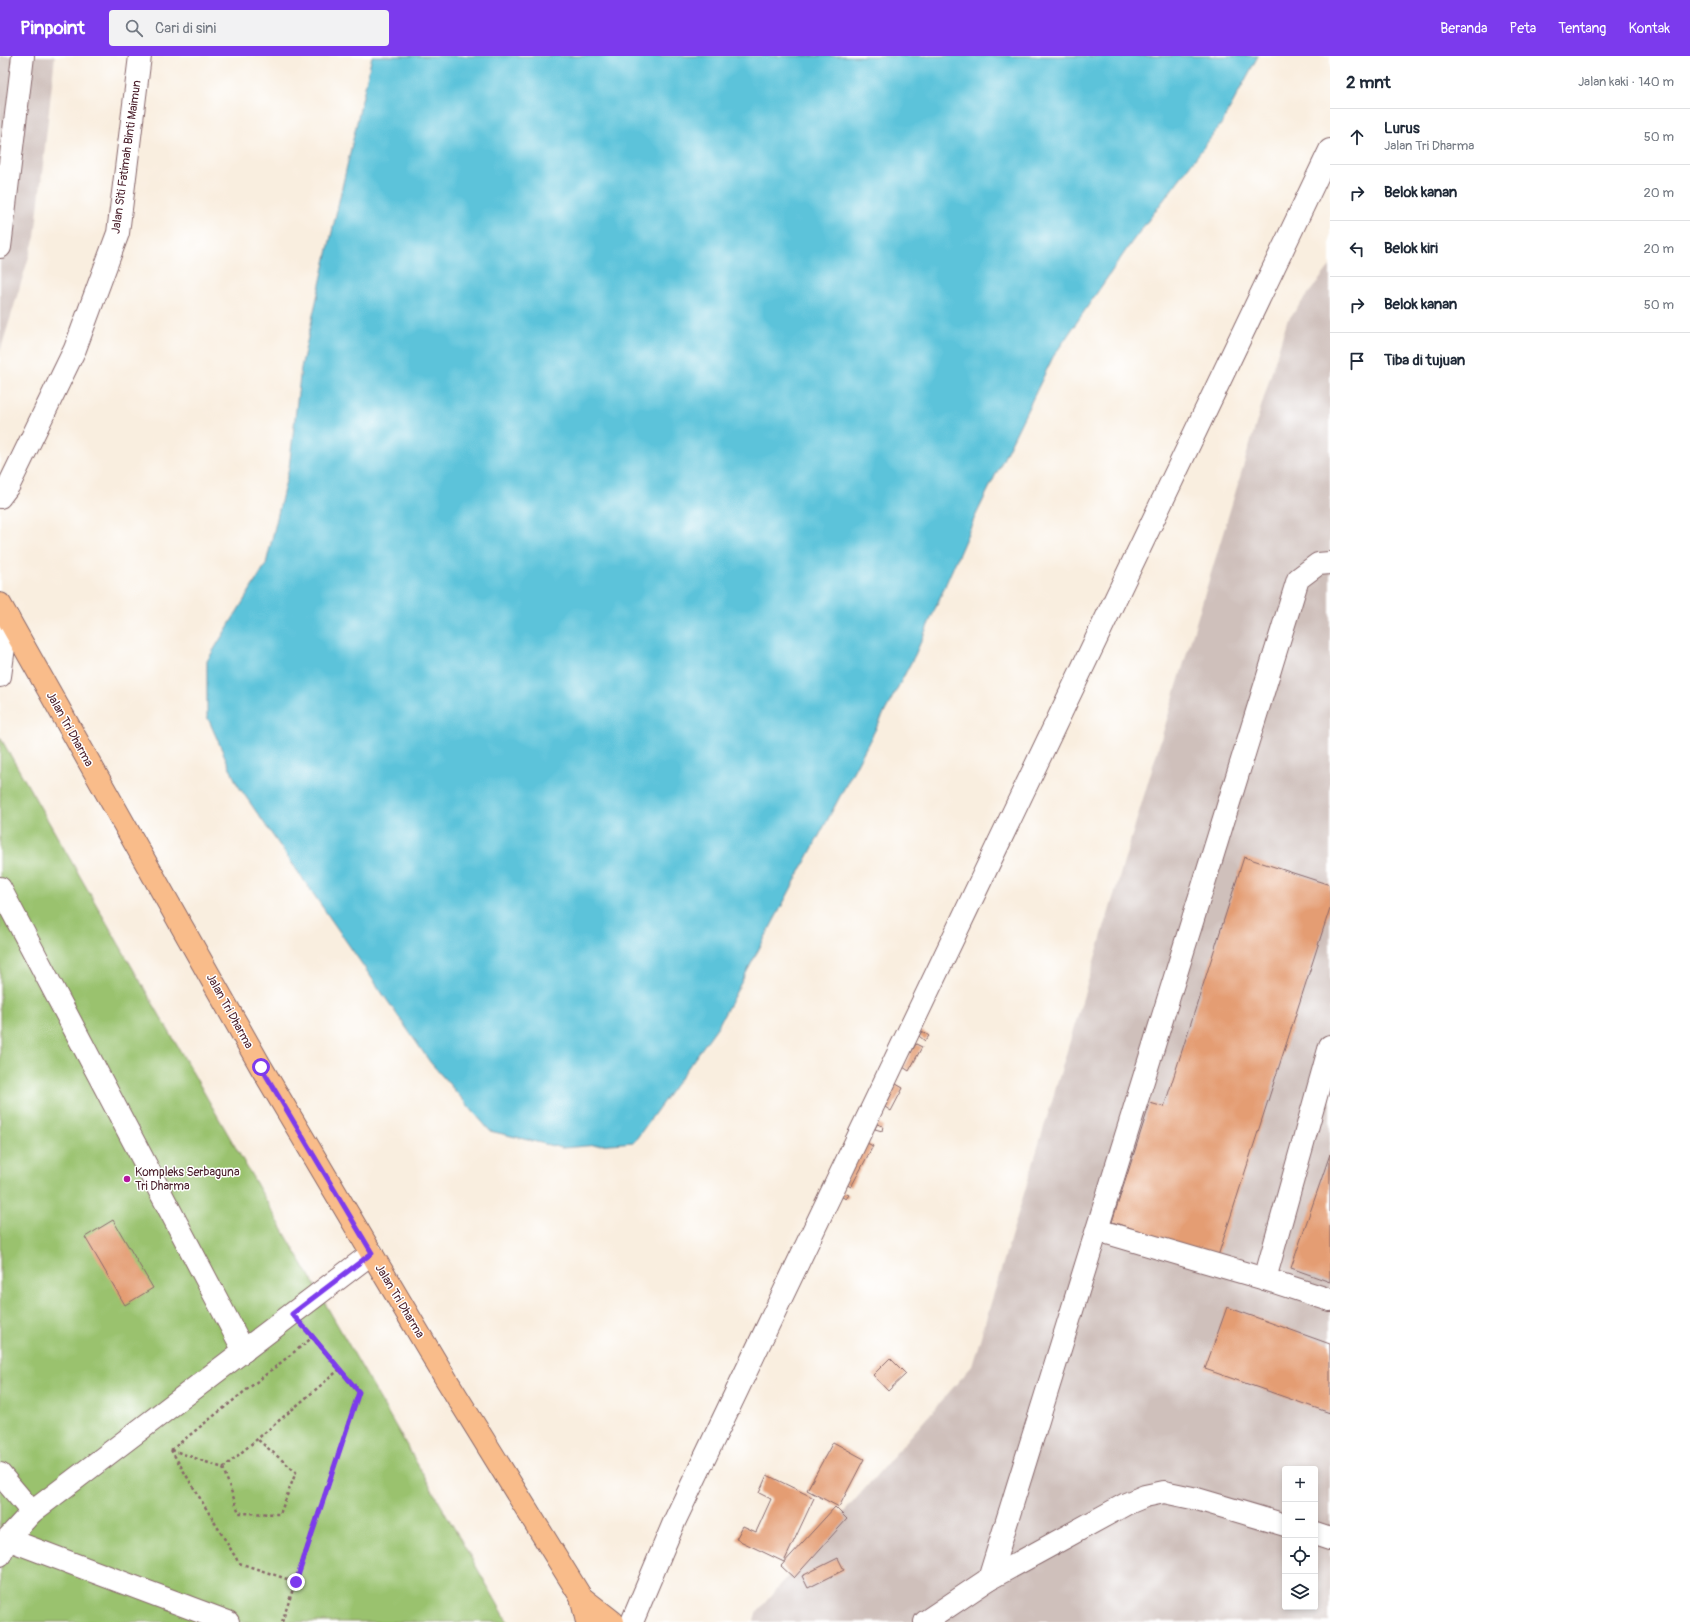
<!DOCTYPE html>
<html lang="id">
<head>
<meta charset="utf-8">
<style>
  :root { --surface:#fff; --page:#f2f2f3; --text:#1f2937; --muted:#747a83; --line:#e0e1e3; --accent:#7c3aed }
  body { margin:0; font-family:Pangolin,sans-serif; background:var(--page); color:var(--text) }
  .controls { position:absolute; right:12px; bottom:12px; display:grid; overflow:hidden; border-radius:4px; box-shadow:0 2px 6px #0003 }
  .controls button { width:36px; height:36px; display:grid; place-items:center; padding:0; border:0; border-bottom:1px solid var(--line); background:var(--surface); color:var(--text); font:20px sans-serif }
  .stop { position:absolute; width:12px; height:12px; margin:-9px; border:3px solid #7c3aed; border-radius:50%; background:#fff }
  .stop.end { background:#7c3aed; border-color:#fff; box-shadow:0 1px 4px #0008 }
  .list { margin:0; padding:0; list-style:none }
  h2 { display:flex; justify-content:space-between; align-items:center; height:52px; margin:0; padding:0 16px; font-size:17px }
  h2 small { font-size:13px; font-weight:400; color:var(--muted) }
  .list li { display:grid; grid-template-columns:26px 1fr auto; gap:12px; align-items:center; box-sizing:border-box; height:56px; padding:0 16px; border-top:1px solid var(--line) }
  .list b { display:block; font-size:15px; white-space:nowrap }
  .list p { margin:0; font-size:13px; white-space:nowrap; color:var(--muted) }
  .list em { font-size:13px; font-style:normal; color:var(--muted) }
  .icon { flex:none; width:22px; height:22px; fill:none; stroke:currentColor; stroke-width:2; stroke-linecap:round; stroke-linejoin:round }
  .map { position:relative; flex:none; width:1330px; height:1566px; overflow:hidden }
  header { display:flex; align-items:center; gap:24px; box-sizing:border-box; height:56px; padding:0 20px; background:var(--accent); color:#fff }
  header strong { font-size:19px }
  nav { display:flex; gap:22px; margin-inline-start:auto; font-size:14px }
  .search { width:280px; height:36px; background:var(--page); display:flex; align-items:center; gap:10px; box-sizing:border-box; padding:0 14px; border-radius:4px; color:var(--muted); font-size:15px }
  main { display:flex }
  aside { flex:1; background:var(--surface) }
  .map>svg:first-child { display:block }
  .industrial { fill:#cfc0bb; fill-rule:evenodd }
  .green { fill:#9ac26e; stroke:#72704c }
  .water { fill:#5cc3da; stroke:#537182 }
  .building { fill:#e49d73 }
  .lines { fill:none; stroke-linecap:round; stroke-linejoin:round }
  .minor-casing { stroke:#87676a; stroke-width:24 }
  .major-casing { stroke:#87676a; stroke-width:24 }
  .path { stroke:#87676a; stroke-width:2.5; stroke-dasharray:3 3; stroke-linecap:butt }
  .minor { stroke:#fff; stroke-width:22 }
  .major { stroke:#f9bc8a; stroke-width:22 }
  .route { stroke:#7c3aed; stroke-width:5 }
  .poi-dot { fill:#b5179e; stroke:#fff; stroke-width:1.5 }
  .labels { text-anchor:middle; stroke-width:3; stroke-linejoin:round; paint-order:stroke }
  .street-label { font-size:12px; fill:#4a1f2b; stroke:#fff }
  .poi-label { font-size:12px; fill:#4a1f2b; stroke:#fff; text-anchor:start }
</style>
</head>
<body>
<header>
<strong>Pinpoint</strong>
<div class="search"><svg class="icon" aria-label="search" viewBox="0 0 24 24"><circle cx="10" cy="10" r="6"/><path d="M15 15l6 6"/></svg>Cari di sini</div>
<nav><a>Beranda</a><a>Peta</a><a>Tentang</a><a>Kontak</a></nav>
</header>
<main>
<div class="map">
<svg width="1330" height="1566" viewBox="0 0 1330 1566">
  <rect width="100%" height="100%" fill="#fff"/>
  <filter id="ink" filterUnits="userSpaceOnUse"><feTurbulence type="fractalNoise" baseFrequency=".025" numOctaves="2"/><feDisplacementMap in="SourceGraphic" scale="8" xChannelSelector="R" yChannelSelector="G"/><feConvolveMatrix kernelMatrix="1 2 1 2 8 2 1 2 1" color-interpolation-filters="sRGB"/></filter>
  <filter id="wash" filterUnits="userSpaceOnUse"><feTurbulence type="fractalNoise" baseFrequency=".012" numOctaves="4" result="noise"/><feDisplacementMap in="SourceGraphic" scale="16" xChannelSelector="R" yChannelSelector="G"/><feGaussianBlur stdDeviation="0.9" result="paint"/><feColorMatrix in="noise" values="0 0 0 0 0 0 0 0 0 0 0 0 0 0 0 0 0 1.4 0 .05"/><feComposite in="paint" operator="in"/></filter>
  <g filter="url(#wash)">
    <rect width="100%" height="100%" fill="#f9eedf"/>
    <g class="industrial">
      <path d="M0,0H55L35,181L0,296Z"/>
      <path d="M1330,210V1566H754L756,1557L972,1310L1287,265ZM1285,1413H1315V1551H1285Z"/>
    </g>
    <path class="green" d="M0,681L508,1566H0Z"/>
    <path class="water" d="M372,0H1258L1222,67L1131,187L1053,301L975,461L915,599L718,970L634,1086L562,1092L490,1075L430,1006L237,728L207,660V605L266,508L289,412L301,312Z"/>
    <g id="blocks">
      <g class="building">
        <path d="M1244,801L1330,829V852L1218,1200L1112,1166L1150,1047L1164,1051Z"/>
        <path d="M922,975L929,980L925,985L919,980Z"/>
        <path d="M916,988L922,991L909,1015L903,1011Z"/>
        <path d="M896,1028L903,1032L891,1055L885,1051Z"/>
        <path d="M877,1068L883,1070L882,1075L875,1073Z"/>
        <path d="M865,1086L873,1090L851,1131L844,1127Z"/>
        <path d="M1330,1098V1226L1291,1212Z"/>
        <path d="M840,1135L849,1139L846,1143L838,1139Z"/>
        <path d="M113,1164L153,1232L125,1249L85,1181Z"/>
        <path d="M1227,1251L1330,1288V1357L1205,1313Z"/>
        <path d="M890,1302L906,1318L888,1335L873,1319Z"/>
        <path d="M833,1386L864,1403L839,1451L807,1434Z"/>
        <path d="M767,1419L814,1442L784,1506L736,1483L743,1470L756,1476L771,1443L759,1437Z"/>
        <path d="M835,1451L847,1463L794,1522L781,1510Z"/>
        <path d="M838,1502L844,1514L808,1532L802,1520Z"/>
      </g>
    </g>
  </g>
  <g filter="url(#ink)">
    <use href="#blocks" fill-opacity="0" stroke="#87676a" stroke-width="1"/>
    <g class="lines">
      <g class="minor-casing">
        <g id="minor">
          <path d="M0,191L23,0"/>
          <path d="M0,441L9,429L75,293L118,177L140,0"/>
          <path d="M0,620L8,562"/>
          <path d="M0,832L244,1295"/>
          <path d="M1097,1174L1265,1223L1330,1244"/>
          <path d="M1265,1223L1330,990"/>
          <path d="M0,1418L32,1456"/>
          <path d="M1315,1478L1330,1483"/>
          <path d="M7,1483L228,1566"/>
          <path d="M0,1499L7,1483L32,1456L372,1197"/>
          <path d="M989,1523L1298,523L1318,508L1330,507"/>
          <path d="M632,1566L675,1464L1330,94"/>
          <path d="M925,1566L989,1523L1126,1448L1145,1440L1164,1436L1197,1443L1285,1469"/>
        </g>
      </g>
      <g class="major-casing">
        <g id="major">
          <path d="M0,548L261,1011L446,1323L581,1541L587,1566"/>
          <path d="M581,1541L613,1566"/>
        </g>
      </g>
      <g class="path">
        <path d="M171,1394L239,1507L296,1526"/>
        <path d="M171,1394L313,1281"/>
        <path d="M172,1394L223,1412"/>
        <path d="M223,1412L239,1457L280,1458L296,1416L257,1383"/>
        <path d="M223,1412L340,1313"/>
        <path d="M282,1566L359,1336L308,1276"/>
      </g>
      <use href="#minor" class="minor"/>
      <use href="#major" class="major"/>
    </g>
  </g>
  <g class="lines" filter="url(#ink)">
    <path class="route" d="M261,1011L372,1197L292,1258L313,1281L359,1336L296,1526"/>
  </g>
  <circle class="poi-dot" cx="127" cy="1123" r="4"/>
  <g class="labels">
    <g class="street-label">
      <text transform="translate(126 101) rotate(-82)" y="4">Jalan Siti Fatimah Binti Maimun</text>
      <text transform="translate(70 673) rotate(61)" y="4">Jalan Tri Dharma</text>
      <text transform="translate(230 955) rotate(61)" y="4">Jalan Tri Dharma</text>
      <text transform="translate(400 1245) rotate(59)" y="4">Jalan Tri Dharma</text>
    </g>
    <g class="poi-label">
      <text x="135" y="1120">Kompleks Serbaguna<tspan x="135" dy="14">Tri Dharma</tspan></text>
    </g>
  </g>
</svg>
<div class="controls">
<button>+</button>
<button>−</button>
<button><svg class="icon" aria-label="locate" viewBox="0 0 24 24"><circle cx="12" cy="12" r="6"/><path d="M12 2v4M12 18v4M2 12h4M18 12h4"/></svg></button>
<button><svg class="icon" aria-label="layers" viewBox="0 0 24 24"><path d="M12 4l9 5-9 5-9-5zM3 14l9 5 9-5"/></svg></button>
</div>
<div class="stop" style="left:261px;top:1011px"></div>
<div class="stop end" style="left:296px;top:1526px"></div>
</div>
<aside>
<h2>2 mnt<small>Jalan kaki · 140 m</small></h2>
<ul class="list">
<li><svg class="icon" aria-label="ahead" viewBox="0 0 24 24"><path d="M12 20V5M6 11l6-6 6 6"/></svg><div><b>Lurus</b><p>Jalan Tri Dharma</p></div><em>50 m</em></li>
<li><svg class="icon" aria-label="right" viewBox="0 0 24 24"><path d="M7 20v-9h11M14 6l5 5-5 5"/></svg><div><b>Belok kanan</b></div><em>20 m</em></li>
<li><svg class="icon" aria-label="left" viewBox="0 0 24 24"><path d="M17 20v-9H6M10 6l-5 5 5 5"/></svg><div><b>Belok kiri</b></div><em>20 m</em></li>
<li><svg class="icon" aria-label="right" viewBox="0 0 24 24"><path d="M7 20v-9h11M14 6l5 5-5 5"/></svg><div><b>Belok kanan</b></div><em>50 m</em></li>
<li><svg class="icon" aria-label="arrive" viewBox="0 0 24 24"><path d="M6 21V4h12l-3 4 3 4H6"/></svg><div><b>Tiba di tujuan</b></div></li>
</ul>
</aside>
</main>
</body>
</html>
